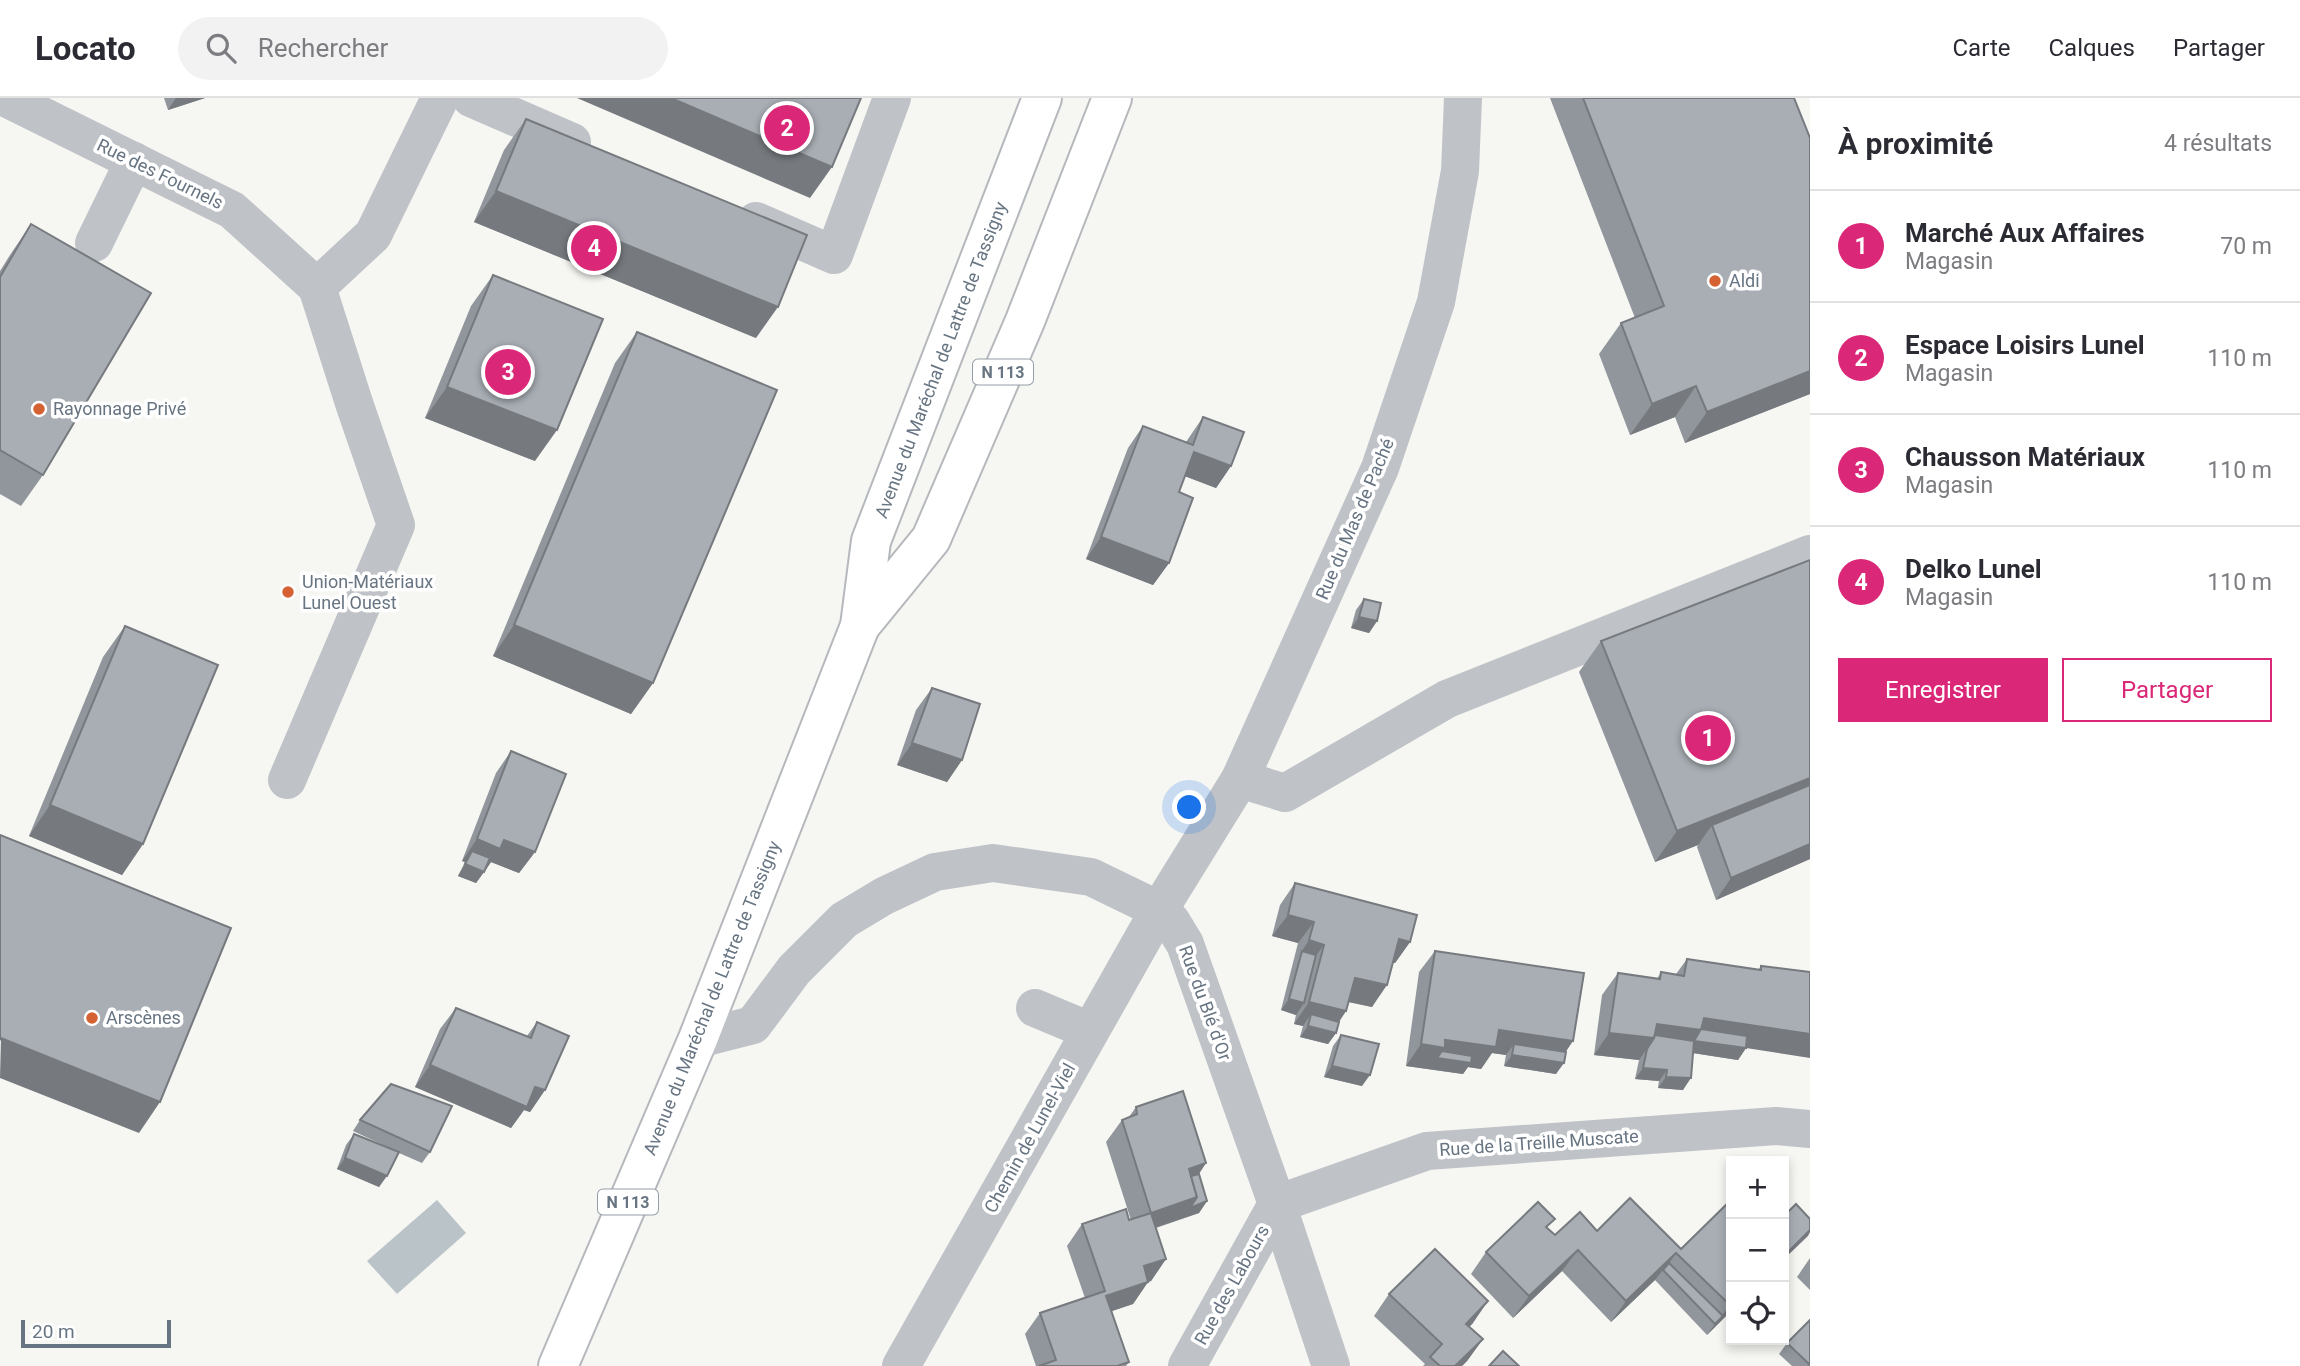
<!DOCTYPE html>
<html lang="fr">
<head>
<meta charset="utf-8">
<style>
  :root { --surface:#fff; --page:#f2f2f3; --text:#2b2b33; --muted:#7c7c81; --line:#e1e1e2; --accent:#db2777 }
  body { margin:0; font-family:Roboto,sans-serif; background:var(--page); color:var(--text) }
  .controls { position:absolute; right:21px; bottom:21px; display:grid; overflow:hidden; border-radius:0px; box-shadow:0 4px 10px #0003 }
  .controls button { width:63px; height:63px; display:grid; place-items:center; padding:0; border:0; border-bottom:2px solid var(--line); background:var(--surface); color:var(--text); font:35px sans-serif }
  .scale { position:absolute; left:21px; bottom:18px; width:150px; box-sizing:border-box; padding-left:7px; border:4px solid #677482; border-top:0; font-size:19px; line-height:24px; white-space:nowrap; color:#677482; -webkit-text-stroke:5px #fff; paint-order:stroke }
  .you { position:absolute; left:1190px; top:710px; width:24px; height:24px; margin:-18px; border:5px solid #fff; border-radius:50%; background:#1a73e8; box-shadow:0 0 0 10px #1a73e833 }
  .badge { display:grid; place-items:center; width:46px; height:46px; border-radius:50%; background:var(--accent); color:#fff; font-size:23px; font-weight:700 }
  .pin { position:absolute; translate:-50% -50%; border:4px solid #fff; box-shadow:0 2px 7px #0006 }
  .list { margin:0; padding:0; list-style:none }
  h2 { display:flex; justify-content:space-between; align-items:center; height:91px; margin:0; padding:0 28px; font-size:30px }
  h2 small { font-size:23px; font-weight:400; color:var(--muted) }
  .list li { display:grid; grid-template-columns:46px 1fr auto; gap:21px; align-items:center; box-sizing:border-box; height:112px; padding:0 28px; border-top:2px solid var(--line) }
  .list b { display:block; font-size:26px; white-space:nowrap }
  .list p { margin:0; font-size:23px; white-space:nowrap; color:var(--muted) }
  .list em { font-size:23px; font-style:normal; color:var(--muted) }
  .actions { display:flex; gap:14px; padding:21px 28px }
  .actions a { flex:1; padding:16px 0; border:2px solid var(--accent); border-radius:0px; text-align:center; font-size:24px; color:var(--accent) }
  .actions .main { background:var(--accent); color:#fff }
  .icon { flex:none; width:38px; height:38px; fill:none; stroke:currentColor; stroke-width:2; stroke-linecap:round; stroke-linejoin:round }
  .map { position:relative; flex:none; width:1810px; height:1268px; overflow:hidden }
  header { display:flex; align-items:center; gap:42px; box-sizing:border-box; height:98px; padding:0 35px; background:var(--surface); border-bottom:2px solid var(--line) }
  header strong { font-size:33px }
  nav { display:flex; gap:38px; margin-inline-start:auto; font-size:24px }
  .search { width:490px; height:63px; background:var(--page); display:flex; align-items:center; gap:18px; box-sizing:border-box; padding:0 24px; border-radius:38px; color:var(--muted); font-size:26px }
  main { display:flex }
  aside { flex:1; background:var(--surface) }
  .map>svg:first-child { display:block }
  .water { fill:#bac3c8 }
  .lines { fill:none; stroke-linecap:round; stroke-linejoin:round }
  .major-casing { stroke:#b5b8bc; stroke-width:42 }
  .minor { stroke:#bfc2c6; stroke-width:38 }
  .major { stroke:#fff; stroke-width:38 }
  .wall { fill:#90969b }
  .shaded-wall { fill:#767a7e }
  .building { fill:#a8aeb4; stroke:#767a7e; stroke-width:2 }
  .poi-dot { fill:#d56233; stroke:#fff; stroke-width:2.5 }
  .labels { text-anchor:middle; stroke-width:7; stroke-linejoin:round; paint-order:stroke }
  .shield { fill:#fff; stroke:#959ea8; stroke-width:2 }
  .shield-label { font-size:16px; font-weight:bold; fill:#677482 }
  .street-label { font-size:18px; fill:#677482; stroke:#fff }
  .poi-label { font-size:18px; fill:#677482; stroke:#fff; text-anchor:start }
</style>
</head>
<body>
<header>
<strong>Locato</strong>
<div class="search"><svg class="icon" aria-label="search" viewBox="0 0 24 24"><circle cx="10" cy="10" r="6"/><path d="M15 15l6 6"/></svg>Rechercher</div>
<nav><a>Carte</a><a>Calques</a><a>Partager</a></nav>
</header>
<main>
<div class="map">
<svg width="1810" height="1268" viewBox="0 0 1810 1268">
  <rect width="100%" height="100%" fill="#f6f6f3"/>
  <path class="water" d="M437,1102L466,1135L397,1196L367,1163Z"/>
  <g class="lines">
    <g class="major-casing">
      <g id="major">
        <path d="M860,528L931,441L1025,223L1112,0"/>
        <path d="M558,1268L698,941L860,528L871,443L1042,0"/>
      </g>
    </g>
    <g class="minor">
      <path d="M6,0L232,112L317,189L373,137L440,0"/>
      <path d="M471,0L572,44"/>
      <path d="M756,123L834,157L892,0"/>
      <path d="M94,145L134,63"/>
      <path d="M1240,681L1285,695L1447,601L1810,456"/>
      <path d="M287,682L396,427L354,305L317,189"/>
      <path d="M1035,910L1090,933"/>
      <path d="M698,941L753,927L794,872L844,822L884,798L935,774L993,765L1091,779L1159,812L1171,823L1185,846L1277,1106L1331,1268"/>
      <path d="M901,1268L1159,812L1240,681L1380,370L1436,204L1460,73L1463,0"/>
      <path d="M1187,1268L1277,1106L1427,1053L1776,1028L1810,1031"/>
    </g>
    <use href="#major" class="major"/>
  </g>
  <g class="wall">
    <path d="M164,0H205L168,12Z"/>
    <path d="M1550,0H1794L1810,40V296L1685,345L1675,319L1630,337L1599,256L1621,225L1635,220Z"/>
    <path d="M526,21L756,240L474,124L504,52Z"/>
    <path d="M31,126L43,377L21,408L0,396V173L10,157Z"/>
    <path d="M493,177L535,363L425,320L471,208Z"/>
    <path d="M637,234L653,585L631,616L493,558L615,265Z"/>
    <path d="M1203,319L1231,368L1216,390L1185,378L1179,394L1169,465L1153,487L1086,461L1128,350L1143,328L1186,344Z"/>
    <path d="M1364,501L1377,523L1369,535L1351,530L1356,512Z"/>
    <path d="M125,528L143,746L122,777L29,738L103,559Z"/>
    <path d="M1601,543L1810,761L1716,802L1697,749L1698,747L1655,764L1579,574Z"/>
    <path d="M932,590L962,662L947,684L897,667L916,612Z"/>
    <path d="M511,653L535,754L519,775L491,764L476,785L458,778L465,764L462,763L496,675Z"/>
    <path d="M1295,785L1410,844L1395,865H1393L1372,909L1349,904L1346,913L1339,924L1336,935L1328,946L1300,939L1303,928L1294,926L1296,917L1281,912L1298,845L1272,838L1280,807Z"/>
    <path d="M1435,853L1566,954L1556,976L1504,968L1506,957L1492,955L1481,971L1468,969L1463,976L1406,968L1419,874Z"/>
    <path d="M1687,861L1758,872L1761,868L1810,874L1746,950L1738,962L1693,955L1683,992L1658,990L1659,983L1635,981L1639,962L1594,957L1602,897L1618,875L1657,881L1661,874L1676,876Z"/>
    <path d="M456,910L527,938L537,924L545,992L530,1014L524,1012L511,1030L415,989L440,931Z"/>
    <path d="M1341,937L1362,988L1324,979L1333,948Z"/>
    <path d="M1136,1009L1206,1065L1199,1076L1207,1103L1199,1115L1156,1130L1166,1161L1151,1183L1148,1184L1133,1206L1112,1213L1129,1264L1126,1268H1036L1025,1236L1040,1215L1085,1200L1067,1148L1082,1126L1131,1122L1106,1044L1122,1022L1129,1019Z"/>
    <path d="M360,1022L430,1054L422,1065L399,1055L379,1089L337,1071L346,1047L354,1036L396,1053L353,1033Z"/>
    <path d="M1731,1102V1213L1707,1237L1655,1182L1611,1224L1562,1173L1513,1220L1471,1176L1486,1154L1549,1131L1555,1137L1597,1133L1681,1151Z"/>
    <path d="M1810,1160V1192L1797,1179Z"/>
    <path d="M1389,1196L1473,1225L1469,1229L1483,1241L1467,1263L1462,1268H1423L1425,1266L1374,1218Z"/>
    <path d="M1810,1222V1268H1792L1779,1256L1787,1245Z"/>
  </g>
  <g class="shaded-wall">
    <path d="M176,0H205L168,12Z"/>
    <path d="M577,0H671L832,69L810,100Z"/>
    <path d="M496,93L778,209L756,240L474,124Z"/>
    <path d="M1810,273V296L1685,345L1707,314Z"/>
    <path d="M1696,288L1675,319L1630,337L1652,306Z"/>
    <path d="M447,289L557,332L535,363L425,320Z"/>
    <path d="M1194,354L1231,368L1216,390L1179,376Z"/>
    <path d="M1101,439L1169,465L1153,487L1086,461Z"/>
    <path d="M1359,519L1377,523L1369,535L1351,530Z"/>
    <path d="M514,527L653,585L631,616L493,558Z"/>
    <path d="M912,645L962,662L947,684L897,667Z"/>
    <path d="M1810,680V693L1712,727L1698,747L1655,764L1677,733Z"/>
    <path d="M50,707L143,746L122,777L29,738Z"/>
    <path d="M477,741L504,742L535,754L519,775L491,764L485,773L466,765L472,753L465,764L462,763Z"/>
    <path d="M1810,746V761L1716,802L1731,780Z"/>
    <path d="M465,766L484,774L476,785L458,778Z"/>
    <path d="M1288,817L1314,824L1298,845L1272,838Z"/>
    <path d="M1399,841L1410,844L1395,865L1383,863Z"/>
    <path d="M1309,842L1324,847L1308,868L1302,853Z"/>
    <path d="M1355,880L1387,887L1372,909L1339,902Z"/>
    <path d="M1289,901L1304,905L1296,917L1281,912Z"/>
    <path d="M1309,904L1346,913L1332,934L1336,935L1328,946L1300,939L1308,928L1311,916L1303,928L1294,926Z"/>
    <path d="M1704,920L1810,936V960L1746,950L1738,962L1686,954L1694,942L1648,949L1639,962L1594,957L1609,935L1657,926Z"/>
    <path d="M1499,932L1573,943L1559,964L1564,965L1556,976L1504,968L1512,957L1514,946L1506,957L1492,955L1481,971L1468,969L1463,976L1406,968L1421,946Z"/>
    <path d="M1,940L160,1004L139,1035L0,980Z"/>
    <path d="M430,967L535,989L545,992L530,1014L524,1012L511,1030L415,989Z"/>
    <path d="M1332,968L1370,977L1362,988L1324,979Z"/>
    <path d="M1643,970L1667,972L1659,983L1635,981Z"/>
    <path d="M1666,979L1691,980L1683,992L1658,990Z"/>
    <path d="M345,1060L387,1078L379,1089L337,1071Z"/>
    <path d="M1206,1065L1191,1087L1189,1071Z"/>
    <path d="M1197,1099L1207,1103L1199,1115L1136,1136L1151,1115Z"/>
    <path d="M1810,1132V1134L1808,1138L1784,1161V1158Z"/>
    <path d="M1578,1152L1562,1173L1513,1220L1529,1198Z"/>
    <path d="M1676,1155L1664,1173L1663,1172L1655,1182L1611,1224L1626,1203Z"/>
    <path d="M1166,1161L1151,1183L1129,1190L1144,1168Z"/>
    <path d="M1148,1184L1133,1206L1091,1220L1106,1198Z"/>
    <path d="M1488,1203L1473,1225L1451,1248L1466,1226Z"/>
    <path d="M1731,1206V1213L1707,1237L1715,1226Z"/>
    <path d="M1483,1241L1467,1263L1462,1268H1455Z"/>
  </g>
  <g class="building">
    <path d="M671,0H861L832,69Z"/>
    <path d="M1583,0H1794L1810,40V273L1707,314L1696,288L1652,306L1621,225L1664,208Z"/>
    <path d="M526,21L807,137L778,209L496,93Z"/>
    <path d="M31,126L151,195L43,377L0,352V179Z"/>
    <path d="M493,177L603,221L557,332L447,289Z"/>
    <path d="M637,234L777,292L653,585L514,527Z"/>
    <path d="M1203,319L1244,334L1231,368L1194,354L1179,394L1193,400L1169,465L1101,439L1143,328L1193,347Z"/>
    <path d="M1810,462V680L1677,733L1601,543Z"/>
    <path d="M1364,501L1381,505L1377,523L1359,519Z"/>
    <path d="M125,528L218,567L143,746L50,707Z"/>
    <path d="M932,590L980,606L962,662L912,645Z"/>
    <path d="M511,653L566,676L535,754L504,742L500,751L477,741Z"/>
    <path d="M1810,687V746L1731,780L1712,727Z"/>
    <path d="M0,737L231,830L160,1004L1,940L0,942Z"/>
    <path d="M472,753L490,760L484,774L465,766Z"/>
    <path d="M1295,785L1417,817L1410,844L1399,841L1387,887L1355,880L1346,913L1309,904L1324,847L1309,842L1314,824L1288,817Z"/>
    <path d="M1302,853L1316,857L1304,905L1289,901Z"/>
    <path d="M1435,853L1584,875L1573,943L1499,932L1496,949L1445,942V950L1421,946Z"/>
    <path d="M1687,861L1761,872V868L1810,874V936L1704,920L1701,932L1657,926L1654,940L1609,935L1618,875L1660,881L1661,874L1684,878Z"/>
    <path d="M456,910L531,940L537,924L569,938L545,992L535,989L527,1009L430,967Z"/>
    <path d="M1311,916L1339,924L1336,935L1308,928Z"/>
    <path d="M1701,931L1747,938L1746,950L1694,943Z"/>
    <path d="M1341,937L1379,946L1370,977L1332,968Z"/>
    <path d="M1655,937L1694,943L1691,980L1666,979L1667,972L1643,970L1647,951L1654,940Z"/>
    <path d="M1514,946L1566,954L1564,965L1512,957Z"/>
    <path d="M1442,953L1472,958L1471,965L1437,960Z"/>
    <path d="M391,986L452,1008L430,1054L360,1022Z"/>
    <path d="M1183,993L1206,1065L1189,1071L1197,1099L1151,1115L1166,1161L1144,1168L1148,1184L1106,1198L1129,1264L1117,1268H1039L1056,1262L1040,1215L1105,1193L1082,1126L1126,1111L1129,1122L1151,1115L1122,1022L1137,1016L1136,1009Z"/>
    <path d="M354,1036L399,1054L387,1078L345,1060Z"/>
    <path d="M1199,1076L1207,1103L1190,1110L1197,1099L1191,1078Z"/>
    <path d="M1630,1100L1681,1151L1731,1102V1206L1730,1207L1676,1155L1626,1203L1578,1152L1529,1198L1486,1154L1538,1104L1555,1121L1546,1129L1555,1137L1580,1114L1597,1133Z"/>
    <path d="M1796,1106L1810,1121V1132L1784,1158V1118Z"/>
    <path d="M1435,1151L1488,1203L1466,1226L1483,1241L1455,1268H1440L1430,1259L1442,1246L1389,1196Z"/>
    <path d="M1669,1165L1723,1218L1715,1226L1663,1172Z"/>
    <path d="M1810,1222V1267L1787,1245Z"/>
    <path d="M1503,1253L1519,1268H1489Z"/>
  </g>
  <g class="poi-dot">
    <circle cx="1715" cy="183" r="7"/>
    <circle cx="39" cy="311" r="7"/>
    <circle cx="288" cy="494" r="7"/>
    <circle cx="92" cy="920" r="7"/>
  </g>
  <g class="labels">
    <g class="shield">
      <rect x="973" y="261.5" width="60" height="25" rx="5"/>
      <rect x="598" y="1091.5" width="60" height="25" rx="5"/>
    </g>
    <g class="shield-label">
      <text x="1003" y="280">N 113</text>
      <text x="628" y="1110">N 113</text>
    </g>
    <g class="street-label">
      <text transform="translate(160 76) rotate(26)" y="6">Rue des Fournels</text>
      <text transform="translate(941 262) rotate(-69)" y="6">Avenue du Maréchal de Lattre de Tassigny</text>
      <text transform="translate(1355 421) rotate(-67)" y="6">Rue du Mas de Paché</text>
      <text transform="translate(712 900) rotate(-68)" y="6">Avenue du Maréchal de Lattre de Tassigny</text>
      <text transform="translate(1205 905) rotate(70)" y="6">Rue du Blé d'Or</text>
      <text transform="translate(1030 1040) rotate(-61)" y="6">Chemin de Lunel-Viel</text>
      <text transform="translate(1539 1045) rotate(-4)" y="6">Rue de la Treille Muscate</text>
      <text transform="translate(1232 1187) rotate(-61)" y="6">Rue des Labours</text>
    </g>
    <g class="poi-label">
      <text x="1729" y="189">Aldi</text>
      <text x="53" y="317">Rayonnage Privé</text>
      <text x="302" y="490">Union-Matériaux<tspan x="302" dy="21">Lunel Ouest</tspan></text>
      <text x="106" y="926">Arscènes</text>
    </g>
  </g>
</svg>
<div class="controls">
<button>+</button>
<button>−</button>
<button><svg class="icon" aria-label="locate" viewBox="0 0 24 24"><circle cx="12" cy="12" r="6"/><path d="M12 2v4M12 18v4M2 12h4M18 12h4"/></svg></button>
</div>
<div class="scale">20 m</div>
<div class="you"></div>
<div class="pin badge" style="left:1708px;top:640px">1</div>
<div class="pin badge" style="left:787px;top:30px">2</div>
<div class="pin badge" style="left:508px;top:274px">3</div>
<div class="pin badge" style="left:594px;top:150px">4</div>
</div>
<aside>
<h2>À proximité<small>4 résultats</small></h2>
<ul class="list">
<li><span class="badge">1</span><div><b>Marché Aux Affaires</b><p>Magasin</p></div><em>70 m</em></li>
<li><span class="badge">2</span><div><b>Espace Loisirs Lunel</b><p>Magasin</p></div><em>110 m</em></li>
<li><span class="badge">3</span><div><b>Chausson Matériaux</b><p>Magasin</p></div><em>110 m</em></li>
<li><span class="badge">4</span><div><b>Delko Lunel</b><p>Magasin</p></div><em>110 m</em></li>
</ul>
<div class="actions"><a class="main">Enregistrer</a><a>Partager</a></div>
</aside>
</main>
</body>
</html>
